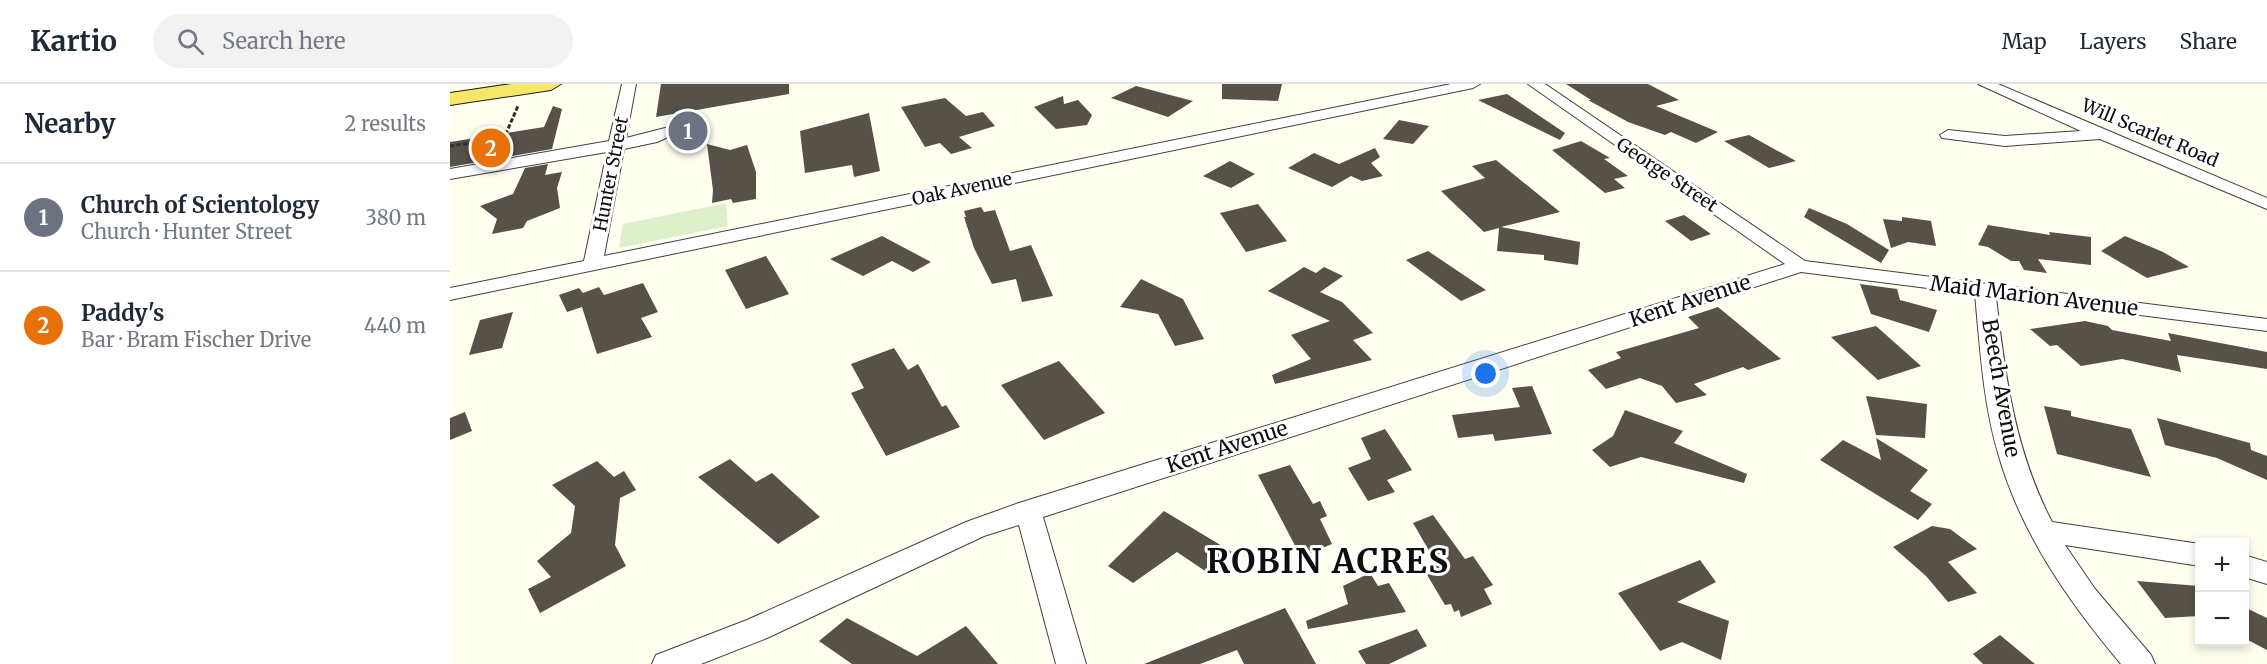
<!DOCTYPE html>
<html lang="en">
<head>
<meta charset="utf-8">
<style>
  :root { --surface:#fff; --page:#f2f2f3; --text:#1f2937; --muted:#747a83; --line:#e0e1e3; --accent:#111827 }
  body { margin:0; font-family:Merriweather,serif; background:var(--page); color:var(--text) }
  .controls { position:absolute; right:18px; bottom:18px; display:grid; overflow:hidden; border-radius:0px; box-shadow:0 3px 9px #0003 }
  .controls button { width:54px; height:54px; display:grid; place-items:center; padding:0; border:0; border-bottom:2px solid var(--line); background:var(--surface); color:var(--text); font:30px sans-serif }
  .you { position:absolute; left:1036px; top:290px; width:21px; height:21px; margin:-15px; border:4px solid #fff; border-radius:50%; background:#1a73e8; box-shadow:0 0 0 9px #1a73e833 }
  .badge { display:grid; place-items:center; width:39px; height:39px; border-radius:50%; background:var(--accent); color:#fff; font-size:20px; font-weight:700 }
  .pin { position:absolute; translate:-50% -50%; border:3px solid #fff; box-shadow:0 2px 6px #0006 }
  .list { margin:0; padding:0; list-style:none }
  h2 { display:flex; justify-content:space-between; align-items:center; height:78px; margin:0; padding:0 24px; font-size:26px }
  h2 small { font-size:20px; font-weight:400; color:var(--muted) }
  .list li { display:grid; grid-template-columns:39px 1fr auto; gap:18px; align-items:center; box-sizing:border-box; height:108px; padding:0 24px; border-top:2px solid var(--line) }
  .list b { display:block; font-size:22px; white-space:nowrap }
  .list p { margin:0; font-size:20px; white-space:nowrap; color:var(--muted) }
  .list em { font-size:20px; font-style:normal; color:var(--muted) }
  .icon { flex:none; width:33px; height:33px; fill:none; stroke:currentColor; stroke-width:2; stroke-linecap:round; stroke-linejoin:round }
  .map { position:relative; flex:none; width:1817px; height:580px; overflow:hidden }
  header { display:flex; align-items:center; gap:36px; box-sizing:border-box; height:84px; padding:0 30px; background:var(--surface); border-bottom:2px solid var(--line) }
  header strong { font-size:28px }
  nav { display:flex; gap:33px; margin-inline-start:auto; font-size:21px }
  .search { width:420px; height:54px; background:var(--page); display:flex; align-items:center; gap:15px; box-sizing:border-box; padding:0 21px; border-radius:33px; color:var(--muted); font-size:22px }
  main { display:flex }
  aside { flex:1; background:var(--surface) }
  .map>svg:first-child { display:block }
  .pitch { fill:#def0cb }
  .building { fill:#57514a }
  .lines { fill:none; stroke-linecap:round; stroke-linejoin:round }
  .minor-casing { stroke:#414141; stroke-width:2 }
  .major-casing { stroke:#1f1f1f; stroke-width:2 }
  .path { stroke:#303030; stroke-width:3; stroke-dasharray:4.5 2; stroke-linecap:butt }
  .minor { fill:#fff; fill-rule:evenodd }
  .major { fill:#f6e768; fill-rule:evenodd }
  .labels { text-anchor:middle; stroke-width:6; stroke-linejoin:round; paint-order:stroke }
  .far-street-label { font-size:18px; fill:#0e0e0e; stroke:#fff }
  .street-label { font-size:21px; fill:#0e0e0e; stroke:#fff }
  .near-district-label { font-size:33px; font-weight:bold; letter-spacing:1.5px; fill:#0e0e0e; stroke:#fff }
</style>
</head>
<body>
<header>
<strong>Kartio</strong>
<div class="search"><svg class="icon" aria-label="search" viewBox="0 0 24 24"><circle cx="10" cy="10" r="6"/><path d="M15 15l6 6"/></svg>Search here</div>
<nav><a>Map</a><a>Layers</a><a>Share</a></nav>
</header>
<main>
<aside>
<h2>Nearby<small>2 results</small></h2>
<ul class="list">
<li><span class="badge" style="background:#6b7280">1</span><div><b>Church of Scientology</b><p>Church · Hunter Street</p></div><em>380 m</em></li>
<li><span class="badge" style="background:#e8710a">2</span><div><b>Paddy's</b><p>Bar · Bram Fischer Drive</p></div><em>440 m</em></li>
</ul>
</aside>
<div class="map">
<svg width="1817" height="580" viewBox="0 0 1817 580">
  <rect width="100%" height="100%" fill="#fffeef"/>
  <path class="pitch" d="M276,119L278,142L169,164L173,140Z"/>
  <g class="building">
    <path d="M211,0H339V10L206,33Z"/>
    <path d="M772,0H832L828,17L772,15Z"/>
    <path d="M1116,0H1198L1229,16L1206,22L1268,48L1246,59L1221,48L1215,51L1178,38L1138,16H1141Z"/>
    <path d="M686,2L743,17L718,33L661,14Z"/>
    <path d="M1057,10L1115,49L1110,56L1028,16Z"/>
    <path d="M613,12L614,20L628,16L642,31L637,41L606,45L584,23Z"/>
    <path d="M495,14L516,32L533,28L545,42L509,53L522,64L501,70L490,59L475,63L451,23Z"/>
    <path d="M103,22L112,25L102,65L0,83V58L94,43Z"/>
    <path d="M419,29L430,87L404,93L402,81L355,89L350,47Z"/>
    <path d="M949,36L979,42L963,60L933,55Z"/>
    <path d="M1299,51L1346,77L1319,84L1274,57Z"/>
    <path d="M1131,57L1160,74L1154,75L1178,92L1164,95L1175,104L1155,109L1102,66Z"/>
    <path d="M257,60L280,66L297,61L306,88V115L283,119L281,115L262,119L263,106Z"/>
    <path d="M925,64L930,73L921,79L933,92L912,97L901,92L882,103L838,84L864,69L889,80Z"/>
    <path d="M1046,76L1110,128L1051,143L1130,158L1128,181L1094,176V171L1047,167L1049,144L1034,148L991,107L1035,94L1022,82Z"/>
    <path d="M780,77L805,90L781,104L753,92Z"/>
    <path d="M98,80L95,91L112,88L107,104L110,124L77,137L73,144L42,150L47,135L30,122L63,110L75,84Z"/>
    <path d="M808,120L837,157L796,168L770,129Z"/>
    <path d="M531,123L534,128L545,126L560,167L581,161L603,212L572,218L566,195L542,200L524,164L514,133H516L514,127Z"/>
    <path d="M1359,124L1397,140L1439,166L1431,179L1354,133Z"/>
    <path d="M1234,131L1261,150L1241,157L1215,137Z"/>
    <path d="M1452,133L1481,137L1486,162L1458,158L1441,164L1433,135L1452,137Z"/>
    <path d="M1538,141L1600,151L1599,148L1641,153V181L1588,175L1597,189L1574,186L1569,177H1561L1538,163L1528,161Z"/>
    <path d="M432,152L481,178L463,188L442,177L413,192L380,175Z"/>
    <path d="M1675,152L1713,168L1739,183L1697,194L1651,167Z"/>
    <path d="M978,167L1036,206L1011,217L956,176Z"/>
    <path d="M316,172L339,210L296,225L275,186Z"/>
    <path d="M854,183L866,189L874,183L893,192L870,208L892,218L923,249L903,256L922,276L825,300L822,291L861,275L841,251L880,237L818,207Z"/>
    <path d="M691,195L733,215L754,255L725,262L708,230L670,223Z"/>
    <path d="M193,199L208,228L191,234L202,253L147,270L132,223L117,228L109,211L129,204L133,209L149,203L154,211Z"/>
    <path d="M1410,200L1447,205L1450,216L1487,226L1479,248L1421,230Z"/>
    <path d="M1268,223L1331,275L1298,286L1293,283L1244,300L1257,311L1226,319L1212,302L1190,294L1156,305L1138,286L1171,274L1166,268L1249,244L1238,233Z"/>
    <path d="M63,228L52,264L19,271L30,236Z"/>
    <path d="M1635,237L1658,242L1662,246L1721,257L1718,249L1817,268V285L1727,271L1731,288L1672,275L1631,282L1607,261L1600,262L1580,245Z"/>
    <path d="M1426,242L1471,282L1428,296L1381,253Z"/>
    <path d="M444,264L458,286L468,280L492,323L496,321L510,343L436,372L401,309L414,304L401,280Z"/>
    <path d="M609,277L655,329L594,356L551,301Z"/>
    <path d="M1082,302L1102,350L1045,357L1043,350L1008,354L1002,331L1070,323L1062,304Z"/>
    <path d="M1416,312L1477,320L1475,354L1426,351Z"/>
    <path d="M1594,322L1621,327V332L1681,345L1701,393L1607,370Z"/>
    <path d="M1175,326L1233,347L1224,359L1297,390L1294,399L1191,373L1160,383L1142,366L1163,352Z"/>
    <path d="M15,328L22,347L0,356V334Z"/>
    <path d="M1707,334L1800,359L1801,366L1817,372V396L1767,374L1715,361Z"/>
    <path d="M935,345L962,386L937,396L945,408L918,417L898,384L921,375L911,354Z"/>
    <path d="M1426,354L1478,386L1460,407L1482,420L1468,436L1370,376L1393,356L1431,376Z"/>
    <path d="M280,375L306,398L322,389L370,433L328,460L248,393Z"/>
    <path d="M147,377L164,393L174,387L186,406L170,414L165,461L176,482L90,529L78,505L101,493L87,477L121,449L125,422L102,401Z"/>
    <path d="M840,381L863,420L870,417L877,432L870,435L882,460L851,473L808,391Z"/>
    <path d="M714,427L782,468L761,491L727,468L683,499L658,482Z"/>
    <path d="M983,431L1015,475L1023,472L1043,501L1034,505L1042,520L1011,533L1009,526L1004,528L1001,520L995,521L973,484L985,477L963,439Z"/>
    <path d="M1482,442L1500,445L1527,465L1498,478L1527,509L1498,518L1476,492L1443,463Z"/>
    <path d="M1250,476L1266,498L1227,518L1279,537L1271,576L1232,558L1210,567L1168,509Z"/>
    <path d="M920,489L928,502L939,499L956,528L858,545L856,537L898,520L893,502Z"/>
    <path d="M1687,497L1749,502V532L1715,534Z"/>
    <path d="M1794,523L1817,534V566L1794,554Z"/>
    <path d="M835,524L866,580H794L787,566L750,580H694Z"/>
    <path d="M397,534L467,572L516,542L548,580H402L369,557Z"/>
    <path d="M967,545L977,562L939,580H916L908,567Z"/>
    <path d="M1550,551L1585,580H1533L1523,570Z"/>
  </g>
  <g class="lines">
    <g class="minor-casing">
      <g id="minor">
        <path d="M172,0H186L176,54L223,42L231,47L207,58L174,65L154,172L1001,0H1030L1023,4L0,216V204L134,177L157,68L0,95V85L159,57Z"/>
        <path d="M1078,0H1095L1355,177L1817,235V247L1546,213C1555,292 1565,367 1602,438L1750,460V482L1615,461L1645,505L1701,571L1705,580H1671C1618,517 1570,448 1548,369C1533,318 1530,263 1525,210L1351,188L593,433L636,580H606L569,441L534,452L317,554L251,580H202L206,571L297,536L516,438L569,419L1335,180Z"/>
        <path d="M1528,0H1548L1817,114V125L1650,55L1555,62L1492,54L1490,51L1498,46L1555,52L1631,47Z"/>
        <path d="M1794,471L1817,478V500L1794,493Z"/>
      </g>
    </g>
    <g class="major-casing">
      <path id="major" d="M61,0H111L101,6L0,21V9Z"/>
    </g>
    <path class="path" d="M0,62L54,54L68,22"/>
    <use href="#minor" class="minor"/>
    <use href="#major" class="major"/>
  </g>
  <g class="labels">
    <g class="far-street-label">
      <text transform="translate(1700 49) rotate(23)" y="6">Will Scarlet Road</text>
      <text transform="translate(161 90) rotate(-79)" y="6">Hunter Street</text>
      <text transform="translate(1217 91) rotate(34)" y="6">George Street</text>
      <text transform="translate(512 105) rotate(-12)" y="6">Oak Avenue</text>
    </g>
    <g class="street-label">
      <text transform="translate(1584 212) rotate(7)" y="7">Maid Marion Avenue</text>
      <text transform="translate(1240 217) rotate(-18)" y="7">Kent Avenue</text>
      <text transform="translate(1551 304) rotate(80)" y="7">Beech Avenue</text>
      <text transform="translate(777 363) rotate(-18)" y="7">Kent Avenue</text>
    </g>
    <g class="near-district-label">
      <text x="878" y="489">ROBIN ACRES</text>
    </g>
  </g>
</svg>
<div class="controls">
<button>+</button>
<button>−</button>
</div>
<div class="you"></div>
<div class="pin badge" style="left:238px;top:47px;background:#6b7280">1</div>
<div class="pin badge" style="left:41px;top:64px;background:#e8710a">2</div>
</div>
</main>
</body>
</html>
